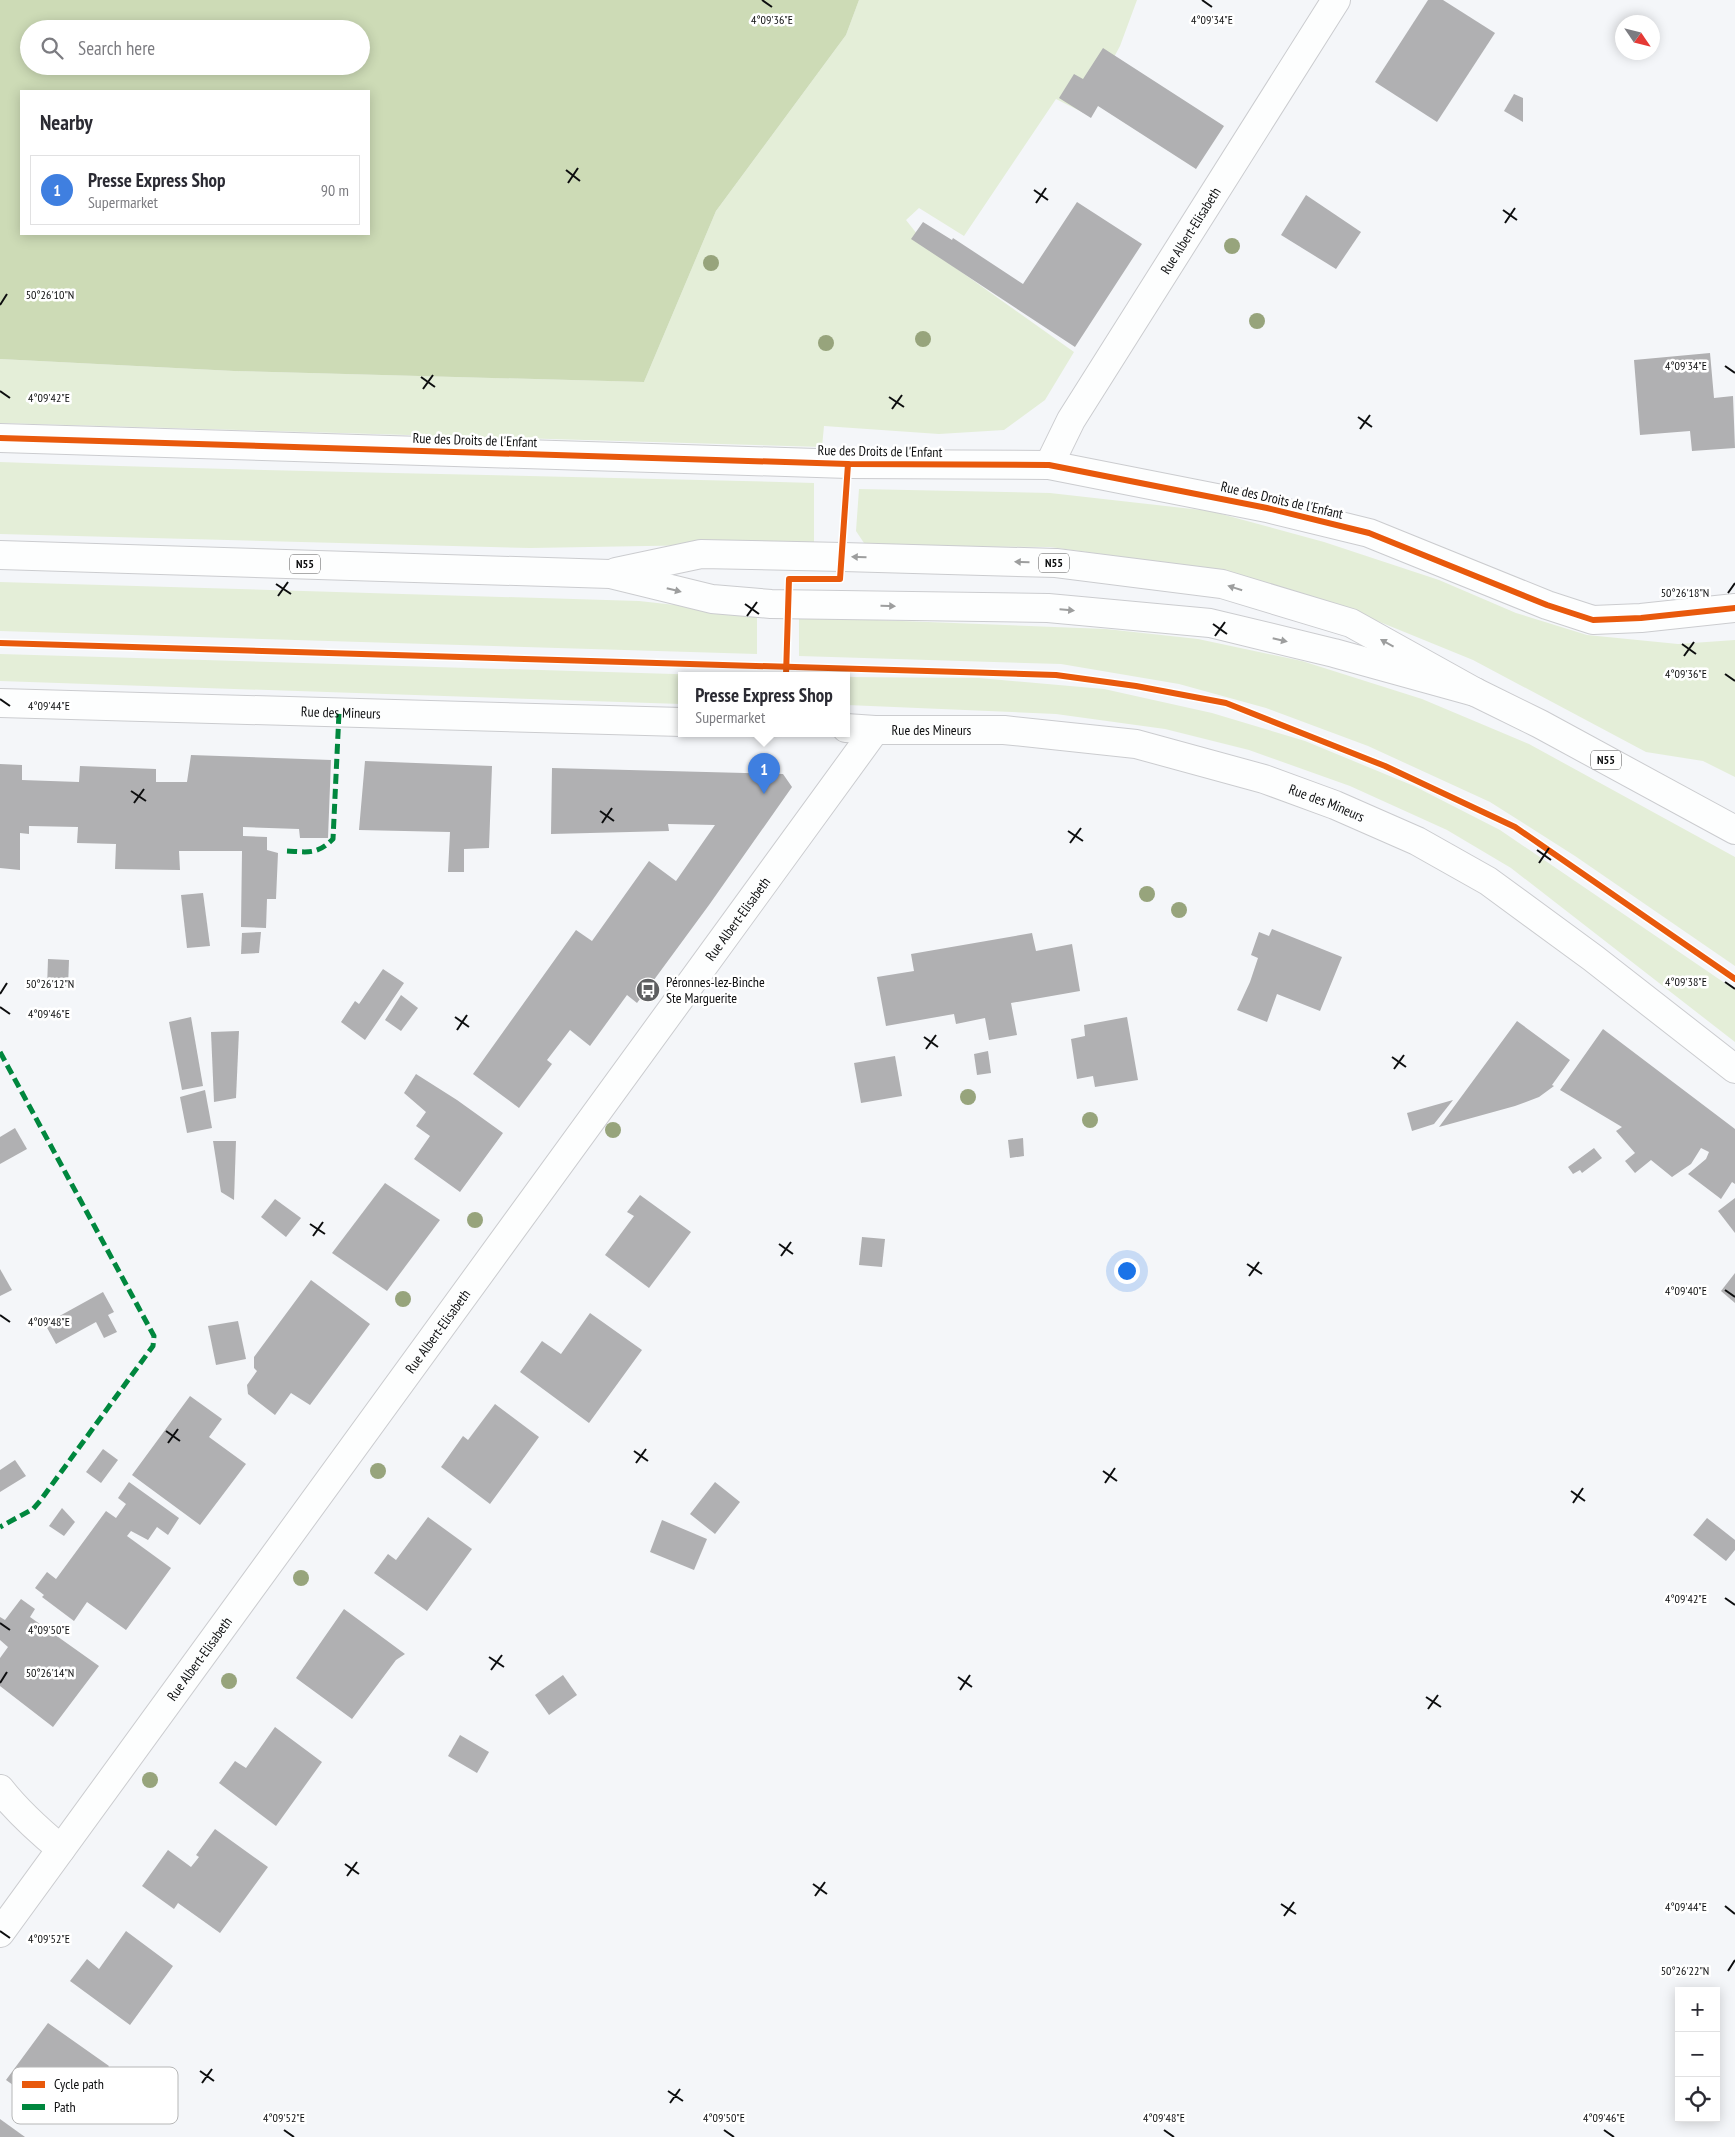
<!DOCTYPE html>
<html lang="en">
<head>
<meta charset="utf-8">
<style>
  :root { --surface:#fff; --page:#f7f7f7; --text:#2b2b33; --muted:#7c7c81; --line:#e1e1e2; --accent:#5e5f61 }
  body { margin:0; font-family:"PT Sans Narrow",sans-serif; background:var(--page); color:var(--text) }
  .controls { position:absolute; right:15px; bottom:15px; display:grid; overflow:hidden; border-radius:0px; box-shadow:0 2px 12px #0003 }
  .controls button { width:45px; height:45px; display:grid; place-items:center; padding:0; border:0; border-bottom:1px solid var(--line); background:var(--surface); color:var(--text); font:25px sans-serif }
  .compass { position:absolute; left:1615px; top:15px; width:45px; height:45px; border-radius:50%; background:var(--surface); box-shadow:0 2px 12px #0003; rotate:125deg }
  .you { position:absolute; left:1126px; top:1270px; width:18px; height:18px; margin:-12px; border:4px solid #fff; border-radius:50%; background:#1a73e8; box-shadow:0 0 0 8px #1a73e833 }
  .badge { display:grid; place-items:center; width:32px; height:32px; border-radius:50%; background:var(--accent); color:#fff; font-size:16px; font-weight:700 }
  .pin { position:absolute; translate:-50% -41px; filter:drop-shadow(0 1px 2px #0008) }
  .pin::after { content:''; position:absolute; top:26px; width:18px; height:15px; background:inherit; clip-path:polygon(0 0,100% 0,50% 100%) }
  .popup { position:absolute; left:678px; top:672px; width:172px; height:65px; box-sizing:border-box; display:grid; place-content:center; border-radius:0px; background:var(--surface); filter:drop-shadow(0 1px 4px #0005); font-size:16px; white-space:nowrap; color:var(--muted) }
  .popup b { font-size:19px; color:var(--text) }
  .popup::after { content:''; position:absolute; left:50%; top:100%; margin-left:-10px; border:10px solid transparent; border-top-color:var(--surface) }
  .list { margin:0; padding:0; list-style:none }
  h2 { display:flex; justify-content:space-between; align-items:center; height:65px; margin:0; padding:0 20px; font-size:21px }
  h2 small { font-size:16px; font-weight:400; color:var(--muted) }
  .list li { display:grid; grid-template-columns:32px 1fr auto; gap:15px; align-items:center; box-sizing:border-box; height:70px; margin:0 10px 10px; padding:0 10px; border:1px solid var(--line); border-radius:0px }
  .list b { display:block; font-size:19px; white-space:nowrap }
  .list p { margin:0; font-size:16px; white-space:nowrap; color:var(--muted) }
  .list em { font-size:16px; font-style:normal; color:var(--muted) }
  .icon { flex:none; width:28px; height:28px; fill:none; stroke:currentColor; stroke-width:2; stroke-linecap:round; stroke-linejoin:round }
  .map { position:relative; flex:none; width:1735px; height:2137px; overflow:hidden }
  .search { position:absolute; background:var(--surface); box-shadow:0 2px 12px #0003; left:20px; top:20px; width:350px; height:55px; display:flex; align-items:center; gap:12px; box-sizing:border-box; padding:0 18px; border-radius:28px; color:var(--muted); font-size:19px }
  .panel { position:absolute; background:var(--surface); box-shadow:0 2px 12px #0003; left:20px; top:90px; width:350px; height:145px; border-radius:0px }
  .map>svg:first-child { display:block }
  .green { fill:#e4eed8 }
  .forest { fill:#cddbb6; fill-rule:evenodd }
  .building { fill:#b0b0b2 }
  .lines { fill:none; stroke-linecap:round; stroke-linejoin:round }
  .minor-casing { stroke:#cbcccf; stroke-width:30 }
  .tertiary-casing { stroke:#cbcccf; stroke-width:30 }
  .trunk-casing { stroke:#cbcccf; stroke-width:30 }
  .minor { stroke:#fdfefe; stroke-width:28 }
  .tertiary { stroke:#fdfefe; stroke-width:28 }
  .trunk { stroke:#fdfefe; stroke-width:28 }
  .quiet { stroke:#00873e; stroke-width:5; stroke-dasharray:10 5; stroke-linecap:butt }
  .cycleway-casing { stroke:#fff; stroke-width:9 }
  .cycleway { stroke:#e8590c; stroke-width:6 }
  .tree { fill:#97a47c }
  .oneway { fill:#9d9e9e }
  .ticks { fill:none; stroke:#0d0e0f; stroke-width:2 }
  .labels { text-anchor:middle; stroke-width:5; stroke-linejoin:round; paint-order:stroke }
  .shield { fill:#fff; stroke:#565657; stroke-width:1 }
  .shield-label { font-size:12px; font-weight:bold; fill:#0d0e0f }
  .street-label { font-size:14px; fill:#0d0e0f; stroke:#fff }
  .poi-label { font-size:14px; fill:#0d0e0f; stroke:#fff; text-anchor:start }
  .key { fill:#fff; stroke:#b6b7b7; stroke-width:1 }
  .key-label { font-size:14px; fill:#0d0e0f }
  .ticks-label { font-size:12px; text-anchor:middle; fill:#0d0e0f; stroke:#fff; stroke-width:5; stroke-linejoin:round; paint-order:stroke }
</style>
</head>
<body>
<div class="map">
<svg width="1735" height="2137" viewBox="0 0 1735 2137">
  <rect width="100%" height="100%" fill="#f4f6f9"/>
  <g class="green">
    <path d="M859,0H1137L1120,46L1084,113L1056,99L964,236L919,208L906,220L929,249L1074,352L1045,400L1004,430L939,434L824,426L822,447L0,423V359L234,371L644,382L716,211L846,35Z"/>
    <path d="M0,462C271,472 543,475 814,483V543L530,548L0,534Z"/>
    <path d="M859,489L1050,493L1210,511L1324,542L1439,580L1516,613L1587,635L1678,644L1735,640V777L1703,761L1646,752L1473,660L1375,620L1219,570L1050,547L866,546L856,531Z"/>
    <path d="M0,582L639,601L757,614V654L0,631Z"/>
    <path d="M799,617L1106,629L1198,639L1302,661L1422,699L1529,744L1735,857V966L1575,856L1490,802L1368,746L1266,708L1179,684L1061,664L799,656Z"/>
    <path d="M0,654L707,675H682L681,704L0,681Z"/>
    <path d="M847,677L979,678L1104,689L1212,713L1305,741L1414,786L1500,830L1735,990V1042L1511,868L1447,830L1350,786L1249,750L1165,729L1056,714L847,705Z"/>
  </g>
  <path class="forest" d="M0,0H859L846,35L716,211L644,382L234,371L0,359ZM29,29H361V66H29ZM21,91H369V234H21Z"/>
  <g class="building">
    <path d="M1428,0H1443L1495,33L1437,122L1375,82Z"/>
    <path d="M1103,48L1224,126L1196,169L1098,106L1091,118L1059,98L1074,74L1083,79Z"/>
    <path d="M1514,94L1523,98V122L1504,111Z"/>
    <path d="M1306,195L1361,232L1336,269L1281,235Z"/>
    <path d="M1077,202L1142,244L1075,347L911,239L923,222L952,240L953,238L1023,284Z"/>
    <path d="M1710,353L1714,398L1733,396L1735,448L1692,451L1690,431L1640,435L1634,360Z"/>
    <path d="M191,755L331,760L328,838H300L299,829L243,827V836L267,837V850L278,853L276,899H267L266,928L241,927L242,851H179L180,870L115,869L116,844L77,843L78,827L29,826V834L20,833V870L0,868V764L22,765V780L79,782L80,766L156,769V782H187Z"/>
    <path d="M365,761L492,766L489,848L464,849V872H448L450,832L359,830Z"/>
    <path d="M552,768L783,774L792,787L709,905L637,1003L627,995L590,1046L570,1030L547,1060L552,1064L519,1108L473,1074L576,930L592,941L649,861L676,881L715,825L668,824L669,831L551,834Z"/>
    <path d="M203,893L210,946L187,948L181,895Z"/>
    <path d="M1272,929L1342,957L1320,1011L1277,994L1267,1022L1237,1010L1250,982L1258,958L1251,955L1259,932L1269,936Z"/>
    <path d="M261,932L259,953L241,954L242,933Z"/>
    <path d="M1032,933L1036,951L1072,944L1080,991L1011,1003L1017,1035L989,1040L985,1018L956,1024L954,1014L886,1026L877,977L914,971L911,954Z"/>
    <path d="M48,959L69,960L68,988H47Z"/>
    <path d="M383,969L404,983L365,1040L341,1022L355,1001L359,1004Z"/>
    <path d="M401,995L418,1008L401,1031L385,1020Z"/>
    <path d="M191,1017L203,1086L182,1090L169,1022Z"/>
    <path d="M1127,1017L1138,1080L1095,1087L1093,1076L1077,1079L1071,1039L1085,1036L1084,1025Z"/>
    <path d="M1517,1021L1570,1060L1552,1085L1554,1086L1539,1097L1515,1106L1439,1127Z"/>
    <path d="M1603,1029L1735,1129V1184L1732,1182L1721,1199L1688,1174L1706,1159L1709,1152L1701,1148L1691,1164L1672,1177L1651,1160L1635,1173L1625,1161L1635,1153L1616,1131L1622,1127L1560,1090Z"/>
    <path d="M239,1031L236,1098L214,1102L211,1032Z"/>
    <path d="M988,1051L991,1073L977,1075L974,1054Z"/>
    <path d="M895,1056L902,1096L861,1103L854,1063Z"/>
    <path d="M416,1074L457,1100L503,1133L460,1192L414,1159L430,1136L416,1126L426,1112L404,1093Z"/>
    <path d="M205,1090L212,1128L187,1133L180,1097Z"/>
    <path d="M1453,1100L1434,1124L1412,1131L1407,1113Z"/>
    <path d="M15,1128L27,1149L0,1164V1137Z"/>
    <path d="M1023,1138L1024,1156L1010,1158L1008,1140Z"/>
    <path d="M213,1141H236L234,1200L221,1192Z"/>
    <path d="M1594,1148L1602,1158L1582,1173L1580,1170L1573,1174L1568,1167Z"/>
    <path d="M385,1183L440,1220L387,1291L332,1253Z"/>
    <path d="M640,1195L691,1232L649,1288L605,1255L634,1216L627,1212Z"/>
    <path d="M1735,1198V1233L1718,1211Z"/>
    <path d="M275,1199L301,1218L286,1237L261,1217Z"/>
    <path d="M862,1237L885,1239L882,1267L859,1265Z"/>
    <path d="M0,1269L12,1290L0,1296Z"/>
    <path d="M1735,1273V1303L1721,1291Z"/>
    <path d="M311,1280L370,1324L310,1405L291,1393L275,1415L248,1394L247,1385L257,1371L254,1368V1357Z"/>
    <path d="M103,1292L114,1312L108,1315L117,1332L104,1338L96,1322L56,1344L45,1324Z"/>
    <path d="M590,1313L642,1350L589,1423L520,1372L542,1341L561,1354Z"/>
    <path d="M238,1321L246,1359L216,1365L208,1326Z"/>
    <path d="M190,1396L222,1419L209,1437L246,1464L200,1525L132,1475Z"/>
    <path d="M495,1404L539,1437L490,1504L441,1467L463,1436L468,1440Z"/>
    <path d="M103,1449L118,1460L101,1483L86,1472Z"/>
    <path d="M15,1460L26,1476L0,1492V1470Z"/>
    <path d="M129,1482L179,1518L168,1535L157,1527L148,1540L131,1531L127,1536L171,1568L126,1630L87,1602L74,1621L42,1597L44,1595L35,1588L47,1572L56,1579L106,1511L116,1518L126,1504L118,1498Z"/>
    <path d="M715,1482L740,1502L715,1534L690,1514Z"/>
    <path d="M62,1508L75,1522L64,1536L49,1526Z"/>
    <path d="M428,1517L472,1549L427,1611L374,1573L388,1554L396,1560Z"/>
    <path d="M1707,1518L1735,1540V1550L1726,1561L1693,1535Z"/>
    <path d="M662,1520L707,1539L694,1570L650,1552Z"/>
    <path d="M21,1599L35,1609L30,1617L99,1666L53,1727L0,1686V1658L8,1647L0,1640V1617L5,1620Z"/>
    <path d="M344,1609L405,1654L396,1660L352,1719L296,1678Z"/>
    <path d="M563,1675L577,1695L549,1715L535,1695Z"/>
    <path d="M275,1727L322,1762L276,1826L219,1783L235,1761L246,1768Z"/>
    <path d="M460,1735L489,1752L477,1773L448,1756Z"/>
    <path d="M215,1829L268,1867L220,1933L178,1903L174,1909L142,1886L168,1850L191,1867L199,1857L196,1855Z"/>
    <path d="M126,1931L173,1966L130,2025L70,1981L87,1959L99,1969Z"/>
    <path d="M48,2023L109,2066L85,2101L66,2087L48,2110L6,2080Z"/>
    <path d="M0,2119L25,2137H0Z"/>
  </g>
  <g class="lines">
    <g class="minor-casing">
      <g id="minor">
        <path d="M0,438L848,464L1049,465L1267,508L1369,533L1547,605L1593,620L1641,618L1735,608"/>
        <path id="s1" d="M1049,465L1071,420L1336,0"/>
        <path id="s2" d="M0,703L682,722"/>
        <path d="M846,728L875,730"/>
        <path d="M0,1789C18,1812 38,1830 61,1849"/>
      </g>
    </g>
    <g class="tertiary-casing">
      <g id="tertiary">
        <path id="s3" d="M0,1933L875,730H1004L1136,744L1264,779L1335,805L1417,841L1488,881L1593,958L1735,1069"/>
      </g>
    </g>
    <g class="trunk-casing">
      <g id="trunk">
        <path d="M0,555L610,574L712,599L771,604L1048,608L1210,623L1334,653L1475,692"/>
        <path d="M616,572L701,554L843,557L1056,563L1222,584L1351,623L1475,692L1540,724L1735,830"/>
      </g>
    </g>
    <use href="#minor" class="minor"/>
    <use href="#tertiary" class="tertiary"/>
    <use href="#trunk" class="trunk"/>
    <g class="quiet">
      <path d="M287,851C308,852 317,855 333,839L339,713"/>
      <path d="M0,1052L154,1336L153,1346L40,1501L33,1509L0,1527"/>
    </g>
    <g class="cycleway-casing">
      <g id="cycleway">
        <path d="M0,438L848,464L1049,465L1267,508L1369,533L1547,605L1593,620L1641,618L1735,608"/>
        <path d="M0,643L1056,675L1136,686L1226,703L1385,766L1515,827L1735,979"/>
        <path d="M786,675L789,579H840L848,464"/>
      </g>
    </g>
    <use href="#cycleway" class="cycleway"/>
  </g>
  <g class="tree">
    <circle cx="1232" cy="246" r="8"/>
    <circle cx="711" cy="263" r="8"/>
    <circle cx="1257" cy="321" r="8"/>
    <circle cx="923" cy="339" r="8"/>
    <circle cx="826" cy="343" r="8"/>
    <circle cx="1147" cy="894" r="8"/>
    <circle cx="1179" cy="910" r="8"/>
    <circle cx="968" cy="1097" r="8"/>
    <circle cx="1090" cy="1120" r="8"/>
    <circle cx="613" cy="1130" r="8"/>
    <circle cx="475" cy="1220" r="8"/>
    <circle cx="403" cy="1299" r="8"/>
    <circle cx="378" cy="1471" r="8"/>
    <circle cx="301" cy="1578" r="8"/>
    <circle cx="229" cy="1681" r="8"/>
    <circle cx="150" cy="1780" r="8"/>
  </g>
  <defs><path id="oneway-solid" d="M-6-.8H1V-3.2L6.5 0L1 3.2V.8H-6Z" transform="scale(1.25)"/></defs>
  <g class="oneway">
    <use href="#oneway-solid" transform="translate(859 557) rotate(-178)"/>
    <use href="#oneway-solid" transform="translate(1022 562) rotate(-178)"/>
    <use href="#oneway-solid" transform="translate(1235 588) rotate(-163)"/>
    <use href="#oneway-solid" transform="translate(674 590) rotate(14)"/>
    <use href="#oneway-solid" transform="translate(888 606) rotate(1)"/>
    <use href="#oneway-solid" transform="translate(1067 610) rotate(5)"/>
    <use href="#oneway-solid" transform="translate(1280 640) rotate(13)"/>
    <use href="#oneway-solid" transform="translate(1387 643) rotate(-151)"/>
  </g>
  <path class="ticks" d="M762,0L772,7M1202,0L1212,7M566,170L580,181M568,183L578,168M1034,190L1048,200M1036,203L1046,188M1503,210L1517,220M1505,223L1515,208M0,305L7,294M1725,366L1735,373M421,377L435,387M423,389L433,375M0,391L10,398M889,397L904,407M892,409L902,395M1358,417L1372,427M1360,429L1370,415M276,584L291,594M1728,593L1735,583M278,596L288,582M745,604L759,614M747,616L757,602M1213,624L1227,634M1215,636L1225,622M1682,644L1696,654M1684,656L1694,642M1725,674L1735,681M0,699L10,706M131,791L146,801M134,803L144,789M600,811L614,821M602,823L612,808M1068,831L1083,841M1070,843L1081,828M1537,850L1551,860M1539,863L1549,848M1725,982L1735,989M0,994L7,983M0,1007L10,1014M455,1017L469,1027M457,1030L467,1015M924,1037L938,1047M926,1049L936,1035M1392,1057L1406,1067M1394,1069L1404,1055M310,1224L325,1234M313,1236L323,1222M779,1244L793,1254M781,1256L791,1242M1247,1264L1262,1274M1249,1276L1259,1262M1725,1290L1735,1297M0,1315L10,1322M166,1431L180,1441M168,1443L178,1429M634,1451L648,1461M636,1463L646,1449M1103,1471L1117,1481M1105,1483L1115,1468M1571,1491L1585,1501M1573,1503L1583,1488M1725,1598L1735,1605M0,1623L10,1630M489,1657L504,1667M491,1670L502,1655M958,1677L972,1687M0,1683L7,1672M960,1690L970,1675M1426,1697L1441,1707M1428,1709L1438,1695M345,1864L359,1874M347,1876L357,1862M813,1884L827,1894M815,1896L825,1882M1281,1904L1296,1914M1725,1906L1735,1914M1284,1916L1294,1902M0,1931L10,1938M1728,1971L1735,1960M200,2071L214,2081M202,2083L212,2069M668,2091L683,2101M670,2103L680,2089M284,2130L294,2137M724,2130L734,2137M1164,2130L1174,2137M1604,2130L1614,2137"/>
  <defs>
    <g id="bus-disc" transform="scale(1.25)"><circle r="9.5" fill="#5e5f61" stroke="#fff"/><path d="M-5-6H5V4H4V6H2V4H-2V6H-4V4H-5ZM-3.5-4V0h7V-4ZM-3.5 1.2v1.5H-2V1.2ZM2 1.2v1.5H3.5V1.2Z" fill="#fff"/></g>
  </defs>
  <g fill-rule="evenodd">
    <use href="#bus-disc" x="648" y="990"/>
  </g>
  <g class="labels">
    <g class="shield">
      <rect x="1039" y="553.5" width="30" height="19" rx="4"/>
      <rect x="290" y="554.5" width="30" height="19" rx="4"/>
      <rect x="1591" y="750.5" width="30" height="19" rx="4"/>
    </g>
    <g class="shield-label">
      <text x="1054" y="567">N55</text>
      <text x="305" y="568">N55</text>
      <text x="1606" y="764">N55</text>
    </g>
    <g class="street-label">
      <text dy="5" stroke="none"><textPath href="#s1" startOffset="274">Rue Albert-Elisabeth</textPath></text>
      <text transform="translate(475 440) rotate(2)" y="5">Rue des Droits de l'Enfant</text>
      <text transform="translate(880 451) rotate(1)" y="5">Rue des Droits de l'Enfant</text>
      <text transform="translate(1282 500) rotate(13)" y="5">Rue des Droits de l'Enfant</text>
      <text dy="5" stroke="none"><textPath href="#s2" startOffset="341">Rue des Mineurs</textPath></text>
      <text dy="5" stroke="none"><textPath href="#s3" startOffset="1544">Rue des Mineurs</textPath></text>
      <text dy="5" stroke="none"><textPath href="#s3" startOffset="1949">Rue des Mineurs</textPath></text>
      <text dy="5" stroke="none"><textPath href="#s3" startOffset="1254">Rue Albert-Elisabeth</textPath></text>
      <text dy="5" stroke="none"><textPath href="#s3" startOffset="744">Rue Albert-Elisabeth</textPath></text>
      <text dy="5" stroke="none"><textPath href="#s3" startOffset="339">Rue Albert-Elisabeth</textPath></text>
    </g>
    <g class="poi-label">
      <text x="666" y="987">Péronnes-lez-Binche<tspan x="666" dy="16">Ste Marguerite</tspan></text>
    </g>
  </g>
  <rect x="12" y="2067" width="166" height="57" rx="8" class="key"/>
  <rect x="22" y="2081" width="23" height="7" fill="#e8590c"/>
  <rect x="22" y="2104" width="23" height="6" fill="#00873e"/>
  <g class="key-label">
    <text x="54" y="2089">Cycle path</text>
    <text x="54" y="2112">Path</text>
  </g>
  <g class="ticks-label">
    <text x="772" y="24">4°09'36"E</text>
    <text x="1212" y="24">4°09'34"E</text>
    <text x="50" y="299">50°26'10"N</text>
    <text x="1686" y="370">4°09'34"E</text>
    <text x="49" y="402">4°09'42"E</text>
    <text x="1685" y="597">50°26'18"N</text>
    <text x="1686" y="678">4°09'36"E</text>
    <text x="49" y="710">4°09'44"E</text>
    <text x="1686" y="986">4°09'38"E</text>
    <text x="50" y="988">50°26'12"N</text>
    <text x="49" y="1018">4°09'46"E</text>
    <text x="1686" y="1295">4°09'40"E</text>
    <text x="49" y="1326">4°09'48"E</text>
    <text x="1686" y="1603">4°09'42"E</text>
    <text x="49" y="1634">4°09'50"E</text>
    <text x="50" y="1677">50°26'14"N</text>
    <text x="1686" y="1911">4°09'44"E</text>
    <text x="49" y="1943">4°09'52"E</text>
    <text x="1685" y="1975">50°26'22"N</text>
    <text x="284" y="2122">4°09'52"E</text>
    <text x="724" y="2122">4°09'50"E</text>
    <text x="1164" y="2122">4°09'48"E</text>
    <text x="1604" y="2122">4°09'46"E</text>
  </g>
</svg>
<div class="controls">
<button>+</button>
<button>−</button>
<button><svg class="icon" aria-label="locate" viewBox="0 0 24 24"><circle cx="12" cy="12" r="6"/><path d="M12 2v4M12 18v4M2 12h4M18 12h4"/></svg></button>
</div>
<svg class="compass" viewBox="-18 -18 36 36"><path d="M0-13l5 13h-10z" fill="#e53935"/><path d="M0 13l5-13h-10z" fill="#7c7c81"/></svg>
<div class="you"></div>
<div class="pin badge" style="left:764px;top:794px;background:#3f7fe0">1</div>
<div class="popup"><b>Presse Express Shop</b>Supermarket</div>
<div class="search"><svg class="icon" aria-label="search" viewBox="0 0 24 24"><circle cx="10" cy="10" r="6"/><path d="M15 15l6 6"/></svg>Search here</div>
<section class="panel">
<h2>Nearby<small></small></h2>
<ul class="list">
<li><span class="badge" style="background:#3f7fe0">1</span><div><b>Presse Express Shop</b><p>Supermarket</p></div><em>90 m</em></li>
</ul>
</section>
</div>
</body>
</html>
